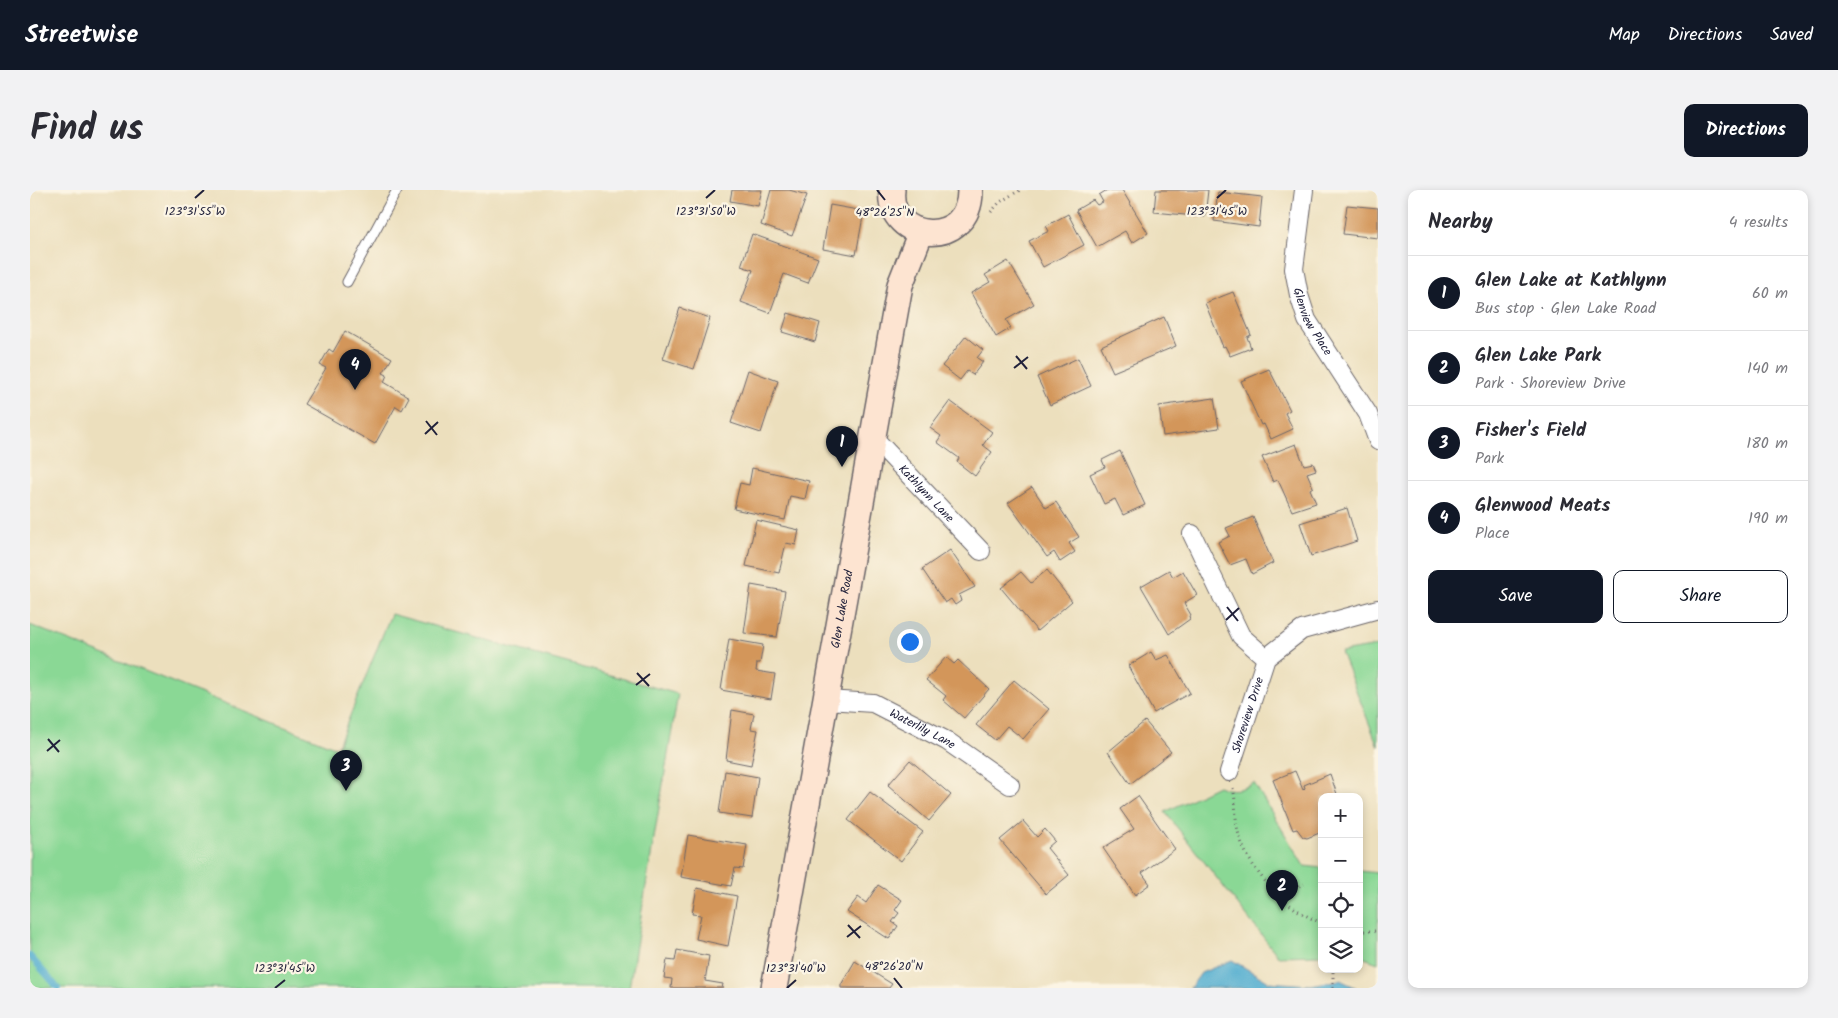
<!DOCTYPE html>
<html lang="en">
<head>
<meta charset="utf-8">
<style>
  :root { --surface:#fff; --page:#f2f2f3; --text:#2b2b33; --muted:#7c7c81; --line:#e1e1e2; --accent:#111827 }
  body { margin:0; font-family:Kalam,sans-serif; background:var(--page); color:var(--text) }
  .controls { position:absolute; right:15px; bottom:15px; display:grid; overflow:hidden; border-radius:10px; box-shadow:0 2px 8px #0003 }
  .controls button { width:45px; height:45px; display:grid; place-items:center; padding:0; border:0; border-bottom:1px solid var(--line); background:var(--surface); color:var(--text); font:25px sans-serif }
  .you { position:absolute; left:879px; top:451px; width:18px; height:18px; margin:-12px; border:4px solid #fff; border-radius:50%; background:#1a73e8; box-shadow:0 0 0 8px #1a73e833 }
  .badge { display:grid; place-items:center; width:32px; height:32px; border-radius:50%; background:var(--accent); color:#fff; font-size:16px; font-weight:700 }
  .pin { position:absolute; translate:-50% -41px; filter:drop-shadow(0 1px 2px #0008) }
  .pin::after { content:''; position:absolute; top:26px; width:18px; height:15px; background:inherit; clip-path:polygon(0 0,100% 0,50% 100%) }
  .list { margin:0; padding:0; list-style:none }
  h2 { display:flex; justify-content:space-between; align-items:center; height:65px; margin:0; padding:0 20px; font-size:21px }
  h2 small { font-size:16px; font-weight:400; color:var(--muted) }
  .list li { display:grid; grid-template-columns:32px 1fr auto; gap:15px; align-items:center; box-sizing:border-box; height:75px; padding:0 20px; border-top:1px solid var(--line) }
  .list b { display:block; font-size:19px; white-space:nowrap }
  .list p { margin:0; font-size:16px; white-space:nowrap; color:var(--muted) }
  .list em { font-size:16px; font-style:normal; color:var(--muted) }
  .actions { display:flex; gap:10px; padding:15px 20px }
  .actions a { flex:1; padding:11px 0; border:1px solid var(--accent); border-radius:10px; text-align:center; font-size:18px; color:var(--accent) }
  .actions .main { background:var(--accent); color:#fff }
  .icon { flex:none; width:28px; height:28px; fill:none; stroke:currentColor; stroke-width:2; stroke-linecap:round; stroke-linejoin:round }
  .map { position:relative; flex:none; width:1348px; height:798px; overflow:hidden; border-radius:10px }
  header { display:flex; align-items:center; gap:30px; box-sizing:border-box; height:70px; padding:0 25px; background:var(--accent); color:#fff }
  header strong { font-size:24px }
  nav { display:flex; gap:28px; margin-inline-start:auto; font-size:18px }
  .intro { display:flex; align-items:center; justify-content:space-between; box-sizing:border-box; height:120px; padding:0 30px }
  h1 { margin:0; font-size:35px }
  .button { padding:12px 22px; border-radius:10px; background:var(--accent); color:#fff; font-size:18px; font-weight:700 }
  main { display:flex; gap:30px; padding:0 30px }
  aside { flex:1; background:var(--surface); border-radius:10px; box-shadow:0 2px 8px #0003 }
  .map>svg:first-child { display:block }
  .green { fill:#8ad895; stroke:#567d68 }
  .water { fill:#52aed0; stroke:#3a6886 }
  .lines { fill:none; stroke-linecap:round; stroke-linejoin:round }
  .stream { stroke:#52aed0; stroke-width:6 }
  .building { fill:#d3965a }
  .lane-casing { stroke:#696468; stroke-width:11 }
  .street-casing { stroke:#696468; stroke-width:20 }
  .secondary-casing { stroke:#696468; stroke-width:28 }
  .path { stroke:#696468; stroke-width:3; stroke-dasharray:1 4; stroke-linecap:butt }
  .lane { stroke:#fff; stroke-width:9 }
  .street { stroke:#fff; stroke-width:18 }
  .secondary { stroke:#fde4d1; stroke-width:25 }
  .ticks { fill:none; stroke:#22223b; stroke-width:2 }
  .labels { text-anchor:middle; stroke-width:4.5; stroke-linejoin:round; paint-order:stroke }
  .street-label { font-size:12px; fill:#22223b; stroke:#fcf5e5 }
  .ticks-label { font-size:12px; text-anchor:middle; fill:#22223b; stroke:#fcf5e5; stroke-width:4.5; stroke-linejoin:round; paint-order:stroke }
</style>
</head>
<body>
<header>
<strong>Streetwise</strong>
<nav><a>Map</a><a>Directions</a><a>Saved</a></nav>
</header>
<div class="intro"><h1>Find us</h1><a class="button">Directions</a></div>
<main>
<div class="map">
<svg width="1348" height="798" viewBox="0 0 1348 798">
  <rect width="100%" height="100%" fill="#fcf5e5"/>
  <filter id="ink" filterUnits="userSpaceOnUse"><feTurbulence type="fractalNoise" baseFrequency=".02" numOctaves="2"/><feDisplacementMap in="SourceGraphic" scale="10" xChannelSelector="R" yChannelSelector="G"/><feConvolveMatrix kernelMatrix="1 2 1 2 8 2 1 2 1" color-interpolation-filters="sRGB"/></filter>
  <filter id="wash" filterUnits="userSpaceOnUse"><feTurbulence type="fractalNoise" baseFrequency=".0096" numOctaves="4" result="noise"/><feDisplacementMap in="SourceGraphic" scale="20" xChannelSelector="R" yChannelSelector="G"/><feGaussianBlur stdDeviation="1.12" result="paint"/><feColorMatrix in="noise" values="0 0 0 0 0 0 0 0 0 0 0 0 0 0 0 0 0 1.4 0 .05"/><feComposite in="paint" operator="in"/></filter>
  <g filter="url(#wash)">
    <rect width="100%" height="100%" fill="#ecdfbd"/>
    <g class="green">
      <path d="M361,424L648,504L599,798H0V435L307,558Z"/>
      <path d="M1348,456V556L1311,462Z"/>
      <path d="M1224,593L1274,676L1292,678V765L1248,766L1135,622L1188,596C1201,602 1212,600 1224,593Z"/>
      <path d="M1329,681L1348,683V773L1329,766Z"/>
    </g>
    <path class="water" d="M1202,770L1239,792L1280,795L1310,790L1327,798H1160L1171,783Z"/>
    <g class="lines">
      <path class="stream" d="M0,766L28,798"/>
    </g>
    <g id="blocks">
      <g class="building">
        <path d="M702,0H732L728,16L700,11Z"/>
        <path d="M741,0H759L777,5L762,46L731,35Z"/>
        <path d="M1077,0H1092L1118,43L1102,53L1095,41L1067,57L1046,20L1063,10L1067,15L1073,12L1069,5Z"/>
        <path d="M1126,0H1178L1175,27L1124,22Z"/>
        <path d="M1188,2L1232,7L1229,37L1184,31Z"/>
        <path d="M800,15L834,21L826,65L793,59Z"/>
        <path d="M1317,15L1348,18V48L1313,44Z"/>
        <path d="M1038,24L1054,55L1013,77L999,51L1019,41L1016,36Z"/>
        <path d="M722,44L788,68L778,93L754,84L740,123L711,112L723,80L711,76Z"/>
        <path d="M978,71L1004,114L976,130L981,138L966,147L941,103L960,92L955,85Z"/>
        <path d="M1203,102L1221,145L1217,147L1221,158L1200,166L1195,156L1193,157L1175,113Z"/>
        <path d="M650,118L680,128L664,179L633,169Z"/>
        <path d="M758,123L790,133L785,152L752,142Z"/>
        <path d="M1134,127L1146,156L1083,182L1071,156Z"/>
        <path d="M315,141L362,168L353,183L357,185L354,192L379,207L372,220L366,216L345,254L274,214L296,178L290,175L299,159L303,162Z"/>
        <path d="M936,146L953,160L947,168L953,172L943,185L937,181L930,190L912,176Z"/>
        <path d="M1048,168L1061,196L1020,215L1007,187Z"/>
        <path d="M1239,179L1260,220L1255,223L1263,239L1241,249L1234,234L1231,235L1211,191Z"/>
        <path d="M718,180L748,191L731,243L701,233Z"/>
        <path d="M1184,208L1189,238L1133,246L1129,216Z"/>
        <path d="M920,211L962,242L953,255L962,262L945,286L927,272L929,268L907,252L911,246L900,238Z"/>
        <path d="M1266,254L1274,275L1283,273L1286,280L1277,283L1283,297L1280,299L1286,313L1262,321L1248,290L1243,292L1232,267Z"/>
        <path d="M1090,261L1115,315L1093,325L1085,309L1074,314L1060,284L1075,277L1072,270Z"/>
        <path d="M722,278L779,291L775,309L760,306L755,330L704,319L710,293L719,295Z"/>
        <path d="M1002,297L1016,318L1026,312L1049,347L1039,353L1045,362L1030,372L1024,362L1017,367L978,313Z"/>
        <path d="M1317,318L1327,351L1281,366L1270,333Z"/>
        <path d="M1223,327L1243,373L1222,384L1216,369L1200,375L1188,352L1200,346L1196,338Z"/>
        <path d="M726,330L769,340L766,355L756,353L749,383L716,376Z"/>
        <path d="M920,360L945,397L929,405L931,411L925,415L921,409L915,413L892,379Z"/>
        <path d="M1017,380L1042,411L1007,441L971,398L991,382L1001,393Z"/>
        <path d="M1139,380L1143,387L1153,381L1167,405L1154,413L1161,425L1159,426L1160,429L1139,444L1111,396Z"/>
        <path d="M721,395L755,401L747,447L714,443Z"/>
        <path d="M699,449L733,455L730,473H727L726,481L745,484L741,509L691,500Z"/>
        <path d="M1121,462L1126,470L1138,465L1160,503L1124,523L1098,476Z"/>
        <path d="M916,467L924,474L928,470L959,499L934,528L913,510L916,506L896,490Z"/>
        <path d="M984,490L1019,519L993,549L977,536L965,550L946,535Z"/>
        <path d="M702,520L724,524L721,539L728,540L721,575L696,570Z"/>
        <path d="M1115,531L1141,562L1100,594L1078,562Z"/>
        <path d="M880,570L921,605L899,631L858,595Z"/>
        <path d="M695,581L728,587L722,628L689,623Z"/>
        <path d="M1265,581L1273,600L1275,598L1274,595L1300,584L1308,607H1292V642L1277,648L1273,647L1267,639L1263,640L1243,590Z"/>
        <path d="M840,602L893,642L871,671L818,630Z"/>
        <path d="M1108,606L1145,659L1112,683L1120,694L1105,705L1073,658L1104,639L1090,619Z"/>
        <path d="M993,631L1007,647L1015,639L1025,651L1017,658L1039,685L1016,704L970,650Z"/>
        <path d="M658,645L717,655L713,679L705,678L701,696L651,687Z"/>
        <path d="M848,695L872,710L865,720L869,723L862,732L868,736L859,749L817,722L828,707L836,713Z"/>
        <path d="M667,698L707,706L698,756L666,749L671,725L662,724Z"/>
        <path d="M647,760L679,766L675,791L693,794L692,798H641L642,789L634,788L637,770L645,771Z"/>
        <path d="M825,771L862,794L859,798H811V795Z"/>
      </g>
    </g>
  </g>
  <g filter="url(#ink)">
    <use href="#blocks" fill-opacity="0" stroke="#696468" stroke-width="1"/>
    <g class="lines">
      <g class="lane-casing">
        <path id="lane" d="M317,92L367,0"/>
      </g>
      <g class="street-casing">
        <g id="street">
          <path id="s1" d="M1274,0L1264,79L1269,105L1277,130L1338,224L1348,251"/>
          <path id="s2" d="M842,246L951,361"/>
          <path d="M1162,344L1211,446L1236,468"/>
          <path id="s3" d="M797,510L843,513L917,551L980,595"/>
          <path id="s4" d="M1199,582L1236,468L1272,440L1348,419"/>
        </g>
      </g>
      <g class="secondary-casing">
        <g id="secondary">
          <path d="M862,0C856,53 941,60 940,0"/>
          <path id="s5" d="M744,798L870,95L891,42"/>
        </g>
      </g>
      <g class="path">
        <path d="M961,22L970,12L990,0"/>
        <path d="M1203,598C1207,615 1204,632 1210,648C1221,683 1257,720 1292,733"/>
        <path d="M1255,710L1269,696L1274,694"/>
        <path d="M1329,741H1348"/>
        <path d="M1303,798V779"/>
      </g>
      <use href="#lane" class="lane"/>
      <use href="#street" class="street"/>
      <use href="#secondary" class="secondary"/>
    </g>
  </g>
  <path class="ticks" d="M847,0L855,10M165,8L174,0M676,8L685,0M1187,8L1196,0M986,166L997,179M984,178L998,167M396,231L407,245M395,244L408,232M1197,417L1208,431M1196,430L1209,418M607,483L619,496M606,495L620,484M18,549L29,562M17,561L30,550M818,735L830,748M817,747L831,736M864,788L872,798M245,798L255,790M757,798L766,790"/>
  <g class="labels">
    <g class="street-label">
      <text dy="4" stroke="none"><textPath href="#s1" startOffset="136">Glenview Place</textPath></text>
      <text dy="4" stroke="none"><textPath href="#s2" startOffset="79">Kathlynn Lane</textPath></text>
      <text dy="4" stroke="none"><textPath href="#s5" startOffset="385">Glen Lake Road</textPath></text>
      <text dy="4" stroke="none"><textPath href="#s4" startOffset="60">Shoreview Drive</textPath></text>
      <text dy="4" stroke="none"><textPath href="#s3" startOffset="102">Waterlily Lane</textPath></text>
    </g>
  </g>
  <g class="ticks-label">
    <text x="165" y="25">123°31'55"W</text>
    <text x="676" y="25">123°31'50"W</text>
    <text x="1187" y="25">123°31'45"W</text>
    <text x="855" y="26">48°26'25"N</text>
    <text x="864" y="780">48°26'20"N</text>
    <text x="255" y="782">123°31'45"W</text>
    <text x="766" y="782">123°31'40"W</text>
  </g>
</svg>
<div class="controls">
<button>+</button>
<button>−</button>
<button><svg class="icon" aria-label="locate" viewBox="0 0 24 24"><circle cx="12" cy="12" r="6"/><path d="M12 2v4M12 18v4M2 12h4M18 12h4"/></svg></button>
<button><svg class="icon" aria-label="layers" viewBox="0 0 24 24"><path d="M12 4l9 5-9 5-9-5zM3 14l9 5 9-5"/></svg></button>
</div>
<div class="you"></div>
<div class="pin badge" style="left:812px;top:277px">1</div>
<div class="pin badge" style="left:1252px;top:721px">2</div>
<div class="pin badge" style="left:316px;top:601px">3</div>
<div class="pin badge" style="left:325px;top:200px">4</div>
</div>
<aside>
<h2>Nearby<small>4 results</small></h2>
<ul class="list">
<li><span class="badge">1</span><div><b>Glen Lake at Kathlynn</b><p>Bus stop · Glen Lake Road</p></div><em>60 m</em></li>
<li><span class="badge">2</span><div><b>Glen Lake Park</b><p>Park · Shoreview Drive</p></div><em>140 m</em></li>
<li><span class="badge">3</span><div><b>Fisher's Field</b><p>Park</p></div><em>180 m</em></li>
<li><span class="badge">4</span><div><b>Glenwood Meats</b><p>Place</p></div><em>190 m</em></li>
</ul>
<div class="actions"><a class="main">Save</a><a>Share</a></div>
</aside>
</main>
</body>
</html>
